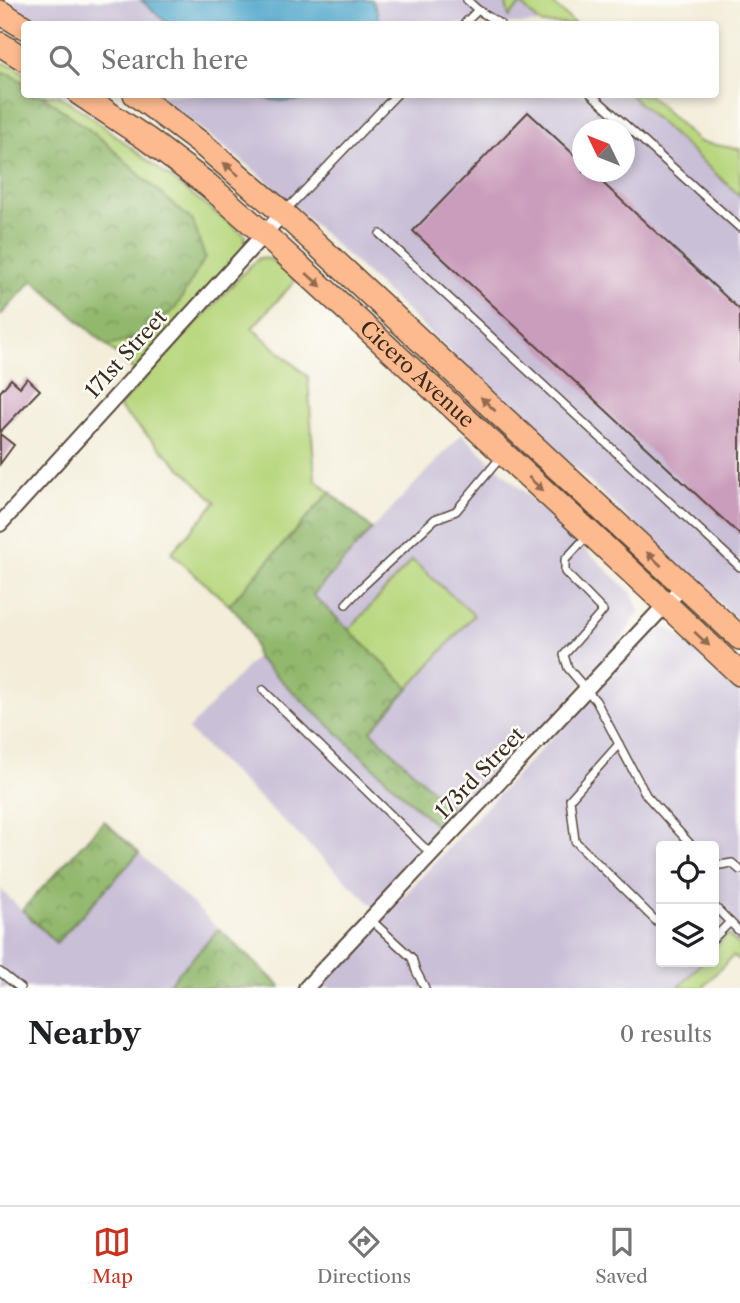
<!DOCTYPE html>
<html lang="en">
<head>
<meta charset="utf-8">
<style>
  :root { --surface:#fff; --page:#f2f2f2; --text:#202124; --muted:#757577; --line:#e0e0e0; --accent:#c8321e }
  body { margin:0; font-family:"Libre Caslon Text",serif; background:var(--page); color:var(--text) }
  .controls { position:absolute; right:21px; bottom:21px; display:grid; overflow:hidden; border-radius:7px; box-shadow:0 4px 10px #0003 }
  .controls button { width:63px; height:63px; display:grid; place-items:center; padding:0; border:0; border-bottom:2px solid var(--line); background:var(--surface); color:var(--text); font:35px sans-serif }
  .compass { position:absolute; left:572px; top:119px; width:63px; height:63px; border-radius:50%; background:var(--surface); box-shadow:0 4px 10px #0003; rotate:313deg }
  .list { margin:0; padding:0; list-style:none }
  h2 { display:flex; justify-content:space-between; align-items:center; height:91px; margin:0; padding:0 28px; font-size:30px }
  h2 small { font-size:23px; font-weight:400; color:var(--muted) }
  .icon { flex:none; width:38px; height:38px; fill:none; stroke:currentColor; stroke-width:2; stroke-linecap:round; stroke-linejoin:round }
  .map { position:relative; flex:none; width:740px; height:988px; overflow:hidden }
  .search { position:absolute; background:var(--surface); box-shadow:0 4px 10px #0003; left:21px; right:21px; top:21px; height:77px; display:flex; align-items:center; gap:18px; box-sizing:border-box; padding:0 24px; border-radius:7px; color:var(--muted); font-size:26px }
  .sheet { height:217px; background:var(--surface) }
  nav { display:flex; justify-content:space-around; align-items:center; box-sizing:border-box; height:98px; border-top:2px solid var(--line); background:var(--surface); font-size:19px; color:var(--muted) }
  nav a { display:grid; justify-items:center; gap:4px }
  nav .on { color:var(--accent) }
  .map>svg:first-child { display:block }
  .industrial { fill:#c9bfd7; fill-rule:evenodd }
  .grass { fill:#b8d77e; stroke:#7a804e; stroke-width:2 }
  .forest { fill:url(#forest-crowns); stroke:#667146; stroke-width:2 }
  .water { fill:#4ea5ca; stroke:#446874; stroke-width:2 }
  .building { fill:#ca9dbc }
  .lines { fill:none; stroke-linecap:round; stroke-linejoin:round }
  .service-casing { stroke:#57473a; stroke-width:10 }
  .minor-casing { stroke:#57473a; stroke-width:18 }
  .primary-casing { stroke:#57473a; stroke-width:26 }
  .service { stroke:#fff; stroke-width:7 }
  .minor { stroke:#fff; stroke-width:14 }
  .primary { stroke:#fcba8e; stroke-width:23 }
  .oneway { fill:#926b50 }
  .labels { text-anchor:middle; stroke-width:5; stroke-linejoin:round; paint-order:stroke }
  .street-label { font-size:21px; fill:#3b2a1e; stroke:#fdfcf7 }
</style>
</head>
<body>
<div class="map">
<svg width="740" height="988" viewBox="0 0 740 988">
  <defs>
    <pattern id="forest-crowns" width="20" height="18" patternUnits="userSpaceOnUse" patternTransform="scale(1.75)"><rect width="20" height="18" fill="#92b86d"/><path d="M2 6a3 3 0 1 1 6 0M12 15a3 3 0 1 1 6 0" fill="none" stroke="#789659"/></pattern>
  </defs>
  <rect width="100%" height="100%" fill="#fdfcf7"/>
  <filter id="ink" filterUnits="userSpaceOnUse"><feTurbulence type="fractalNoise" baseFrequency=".0143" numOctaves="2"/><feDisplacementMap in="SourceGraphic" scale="14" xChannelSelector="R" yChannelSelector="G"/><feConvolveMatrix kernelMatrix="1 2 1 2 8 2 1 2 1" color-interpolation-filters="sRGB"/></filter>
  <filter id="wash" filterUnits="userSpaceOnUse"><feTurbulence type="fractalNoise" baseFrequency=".00686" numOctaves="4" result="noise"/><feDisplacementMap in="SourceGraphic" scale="28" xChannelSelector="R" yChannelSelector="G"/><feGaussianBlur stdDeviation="1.57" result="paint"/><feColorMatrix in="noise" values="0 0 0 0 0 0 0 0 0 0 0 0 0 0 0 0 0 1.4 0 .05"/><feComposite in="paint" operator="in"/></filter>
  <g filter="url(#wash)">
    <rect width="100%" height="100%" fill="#f3edd9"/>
    <g class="industrial">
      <path d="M15,0H507L506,4L510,17L521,4L541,24H41L13,7Z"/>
      <path d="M157,95H630L740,196V622L263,177ZM582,130H624V172H582Z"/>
      <path d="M462,434L632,593L639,611L618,646L459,816L371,731L474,615L412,560L349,630L313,595L372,529Z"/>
      <path d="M663,628L673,631L740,693V946L727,934L714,949V846H661V962H702L679,988H319L471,823L654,631Z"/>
      <path d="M256,657L443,832L375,908L188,730Z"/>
      <path d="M139,853L219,929L165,988H0V889L56,943Z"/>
    </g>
    <g class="grass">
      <path d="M507,0H549L575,24H541L521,4L509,17L506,4Z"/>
      <path d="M0,62L14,66L24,73V83L10,74L0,73Z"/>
      <path d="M42,95H58L86,113L246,236L243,251L135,371L107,346L138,338L144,179L104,141Z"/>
      <path d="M630,95H649L699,142L740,149V196Z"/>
      <path d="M259,258L270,259L296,280L252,328L308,377L315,479L330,492L229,605L171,553L216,502L118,407L247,269Z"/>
      <path d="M412,560L474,615L409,688L349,630Z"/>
      <path d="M727,934L740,946V961L733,956L713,976L703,988H679L702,962H714V949Z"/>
    </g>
    <g class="forest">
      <path d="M0,73L10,74L24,83V94L42,95L104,141L144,179L193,221L205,258L175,309L138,338L107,346L33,280L0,316Z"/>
      <path d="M330,492L372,529L313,595L409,688L371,731L459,816L443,832L256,657C254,634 246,621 229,605Z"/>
      <path d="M104,821L139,853L56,943L22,910Z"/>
      <path d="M219,929L281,987L280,988H165Z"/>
    </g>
    <g class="water">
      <path d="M141,0H372L378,14L377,24H168Z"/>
      <path d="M258,95V94L319,95C300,103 278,104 258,95Z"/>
    </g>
    <g id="blocks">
      <g class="building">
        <path d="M528,112L583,163V172H591L740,310V535L413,231Z"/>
        <path d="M27,378L40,390L0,432V392L11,379L20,387Z"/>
        <path d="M0,434L14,445L0,464Z"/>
      </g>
    </g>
  </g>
  <g filter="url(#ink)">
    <use href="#blocks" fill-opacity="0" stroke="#57473a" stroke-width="2"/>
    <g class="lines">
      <g class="service-casing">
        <g id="service">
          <path d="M478,10L500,24"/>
          <path d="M464,24L478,10L467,0"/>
          <path d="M591,94L740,228"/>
          <path d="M286,210L397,94"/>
          <path d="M380,234L740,567"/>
          <path d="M587,536L565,560V572L603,611L564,655L568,668L596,701L646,795L692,846"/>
          <path d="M346,604L363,586L435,519L456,511L501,457"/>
          <path d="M263,690L431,854"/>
          <path d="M619,744L570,799L575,841L661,926"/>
          <path d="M714,866L732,863L740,870"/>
          <path d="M714,906L739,931L740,930"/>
          <path d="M370,919L412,958L416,971L425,988"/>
          <path d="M714,938L730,922"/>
          <path d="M0,972L20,988"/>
        </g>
      </g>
      <g class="minor-casing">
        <g id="minor">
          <path d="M0,524L283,213"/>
          <path d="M306,988L683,586"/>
        </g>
      </g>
      <g class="primary-casing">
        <g id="primary">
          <path d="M0,12L24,27"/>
          <path d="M0,44L24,59"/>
          <path id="s1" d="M80,94L147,139L208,185L264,234L590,533L740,674"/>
          <path d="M135,94L203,145L283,213L740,638"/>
        </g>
      </g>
      <use href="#service" class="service"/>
      <use href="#minor" class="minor"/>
      <use href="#primary" class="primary"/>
    </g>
    <defs><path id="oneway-solid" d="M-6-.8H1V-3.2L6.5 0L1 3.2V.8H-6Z" transform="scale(1.75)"/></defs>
    <g class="oneway">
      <use href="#oneway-solid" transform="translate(231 169) rotate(-140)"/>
      <use href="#oneway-solid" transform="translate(314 280) rotate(42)"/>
      <use href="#oneway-solid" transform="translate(488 404) rotate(-137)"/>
      <use href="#oneway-solid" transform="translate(536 484) rotate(43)"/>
      <use href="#oneway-solid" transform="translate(654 559) rotate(-137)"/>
      <use href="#oneway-solid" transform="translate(702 639) rotate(43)"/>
    </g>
  </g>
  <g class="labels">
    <g class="street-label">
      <text transform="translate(126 354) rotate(-48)" y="7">171st Street</text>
      <text dy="7" stroke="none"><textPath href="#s1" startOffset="439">Cicero Avenue</textPath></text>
      <text transform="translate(480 773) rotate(-46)" y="7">173rd Street</text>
    </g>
  </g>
</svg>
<div class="controls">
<button><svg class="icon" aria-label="locate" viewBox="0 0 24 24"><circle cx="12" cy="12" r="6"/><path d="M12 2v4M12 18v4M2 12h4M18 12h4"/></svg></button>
<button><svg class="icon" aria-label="layers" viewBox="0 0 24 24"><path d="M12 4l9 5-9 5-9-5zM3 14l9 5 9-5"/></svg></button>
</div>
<svg class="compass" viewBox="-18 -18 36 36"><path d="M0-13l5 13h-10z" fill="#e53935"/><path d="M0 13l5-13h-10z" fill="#757577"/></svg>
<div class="search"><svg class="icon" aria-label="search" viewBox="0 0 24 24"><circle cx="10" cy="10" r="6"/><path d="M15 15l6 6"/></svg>Search here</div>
</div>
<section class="sheet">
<h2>Nearby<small>0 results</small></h2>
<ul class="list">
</ul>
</section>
<nav>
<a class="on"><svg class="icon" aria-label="map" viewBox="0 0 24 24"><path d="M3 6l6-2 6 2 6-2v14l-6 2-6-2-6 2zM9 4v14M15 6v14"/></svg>Map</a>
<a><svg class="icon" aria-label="directions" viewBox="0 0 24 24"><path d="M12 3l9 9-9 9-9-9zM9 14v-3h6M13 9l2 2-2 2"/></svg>Directions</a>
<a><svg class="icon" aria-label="saved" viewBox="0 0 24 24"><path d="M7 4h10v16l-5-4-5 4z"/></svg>Saved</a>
</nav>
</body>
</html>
